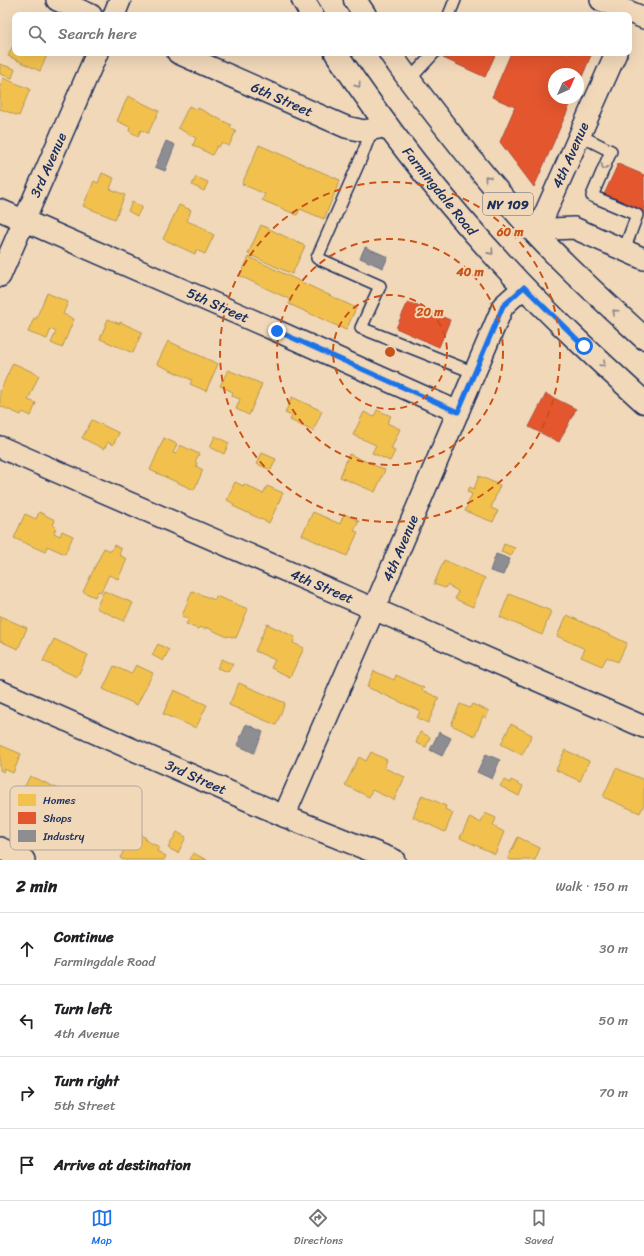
<!DOCTYPE html>
<html lang="en">
<head>
<meta charset="utf-8">
<style>
  :root { --surface:#fff; --page:#f6f6f6; --text:#202124; --muted:#757577; --line:#e0e0e0; --accent:#1a73e8 }
  body { margin:0; font-family:Sriracha,sans-serif; background:var(--page); color:var(--text) }
  .compass { position:absolute; left:548px; top:68px; width:36px; height:36px; border-radius:50%; background:var(--surface); box-shadow:0 4px 16px #0002; rotate:45deg }
  .stop { position:absolute; width:12px; height:12px; margin:-9px; border:3px solid #1a73e8; border-radius:50%; background:#fff }
  .stop.end { background:#1a73e8; border-color:#fff; box-shadow:0 1px 4px #0008 }
  .list { margin:0; padding:0; list-style:none }
  h2 { display:flex; justify-content:space-between; align-items:center; height:52px; margin:0; padding:0 16px; font-size:17px }
  h2 small { font-size:13px; font-weight:400; color:var(--muted) }
  .list li { display:grid; grid-template-columns:26px 1fr auto; gap:12px; align-items:center; box-sizing:border-box; height:72px; padding:0 16px; border-top:1px solid var(--line) }
  .list b { display:block; font-size:15px; white-space:nowrap }
  .list p { margin:0; font-size:13px; white-space:nowrap; color:var(--muted) }
  .list em { font-size:13px; font-style:normal; color:var(--muted) }
  .icon { flex:none; width:22px; height:22px; fill:none; stroke:currentColor; stroke-width:2; stroke-linecap:round; stroke-linejoin:round }
  .map { position:relative; flex:none; width:644px; height:860px; overflow:hidden }
  .search { position:absolute; background:var(--surface); box-shadow:0 4px 16px #0002; left:12px; right:12px; top:12px; height:44px; display:flex; align-items:center; gap:10px; box-sizing:border-box; padding:0 14px; border-radius:8px; color:var(--muted); font-size:15px }
  .sheet { height:340px; background:var(--surface) }
  nav { display:flex; justify-content:space-around; align-items:center; box-sizing:border-box; height:56px; border-top:1px solid var(--line); background:var(--surface); font-size:11px; color:var(--muted) }
  nav a { display:grid; justify-items:center; gap:2px }
  nav .on { color:var(--accent) }
  .map>svg:first-child { display:block }
  .homes { fill:#f2c14e; stroke:#b29553 }
  .shops { fill:#e4572e; stroke:#a84b3c }
  .industry { fill:#8d8d92; stroke:#6b7182 }
  .lines { fill:none; stroke-linecap:round; stroke-linejoin:round }
  .lane-casing { stroke:#1b2f5e; stroke-width:14 }
  .street-casing { stroke:#1b2f5e; stroke-width:24 }
  .primary-casing { stroke:#1b2f5e; stroke-width:25 }
  .lane { stroke:#f1d8b9; stroke-width:11 }
  .street { stroke:#f1d8b9; stroke-width:21 }
  .primary { stroke:#f1d8b9; stroke-width:22 }
  .oneway { stroke:#86848c }
  .route { stroke:#1a73e8; stroke-width:5 }
  .ring { fill:none; stroke:#c95318; stroke-width:2; stroke-dasharray:7 5 }
  .labels { text-anchor:middle; stroke-width:4; stroke-linejoin:round; paint-order:stroke }
  .shield { fill:#f1d8b9; stroke:#5b6279; stroke-width:1 }
  .shield-label { font-size:13px; font-weight:bold; fill:#1b2f5e }
  .street-label { font-size:14px; fill:#1b2f5e; stroke:#f1d8b9 }
  .key { fill:#f1d8b9; stroke:#b1a59e; stroke-width:1 }
  .key-label { font-size:11px; fill:#1b2f5e }
  .centre { fill:#c95318; stroke:#f1d8b9; stroke-width:2 }
  .ring-label { font-size:12px; text-anchor:middle; font-weight:bold; fill:#c95318; stroke:#f1d8b9; stroke-width:4; stroke-linejoin:round; paint-order:stroke }
</style>
</head>
<body>
<div class="map">
<svg width="644" height="860" viewBox="0 0 644 860">
  <rect width="100%" height="100%" fill="#f1d8b9"/>
  <filter id="ink" filterUnits="userSpaceOnUse"><feTurbulence type="fractalNoise" baseFrequency=".025" numOctaves="2"/><feDisplacementMap in="SourceGraphic" scale="8" xChannelSelector="R" yChannelSelector="G"/><feConvolveMatrix kernelMatrix="1 2 1 2 8 2 1 2 1" color-interpolation-filters="sRGB"/></filter>
  <g filter="url(#ink)">
    <g class="homes">
      <path d="M15,41V53H48L40,71L8,56Z"/>
      <path d="M0,64L15,69L12,78L0,74Z"/>
      <path d="M3,78L30,89L19,116L0,109V87Z"/>
      <path d="M128,96L159,111L148,133L141,130L138,136L129,131L130,127L117,121Z"/>
      <path d="M189,106L197,110L198,108L231,125L230,128L236,131L229,146L221,143L219,147L217,146L212,155L193,145L196,138L178,128Z"/>
      <path d="M259,145L340,180L324,219L300,209L297,215L262,200L265,194L242,184Z"/>
      <path d="M102,173L114,178L110,189L125,195L115,219L83,206L94,181L98,183Z"/>
      <path d="M196,177L208,182L204,191L192,185Z"/>
      <path d="M132,202L142,207L137,216L128,211Z"/>
      <path d="M179,205L191,210L187,221L206,229V231L214,235L205,254L196,250L195,254L163,239Z"/>
      <path d="M261,225L305,246L292,274L248,254Z"/>
      <path d="M249,257L356,308L346,330L289,304L291,300L240,276Z"/>
      <path d="M47,293L68,302L63,314L74,319L62,348L51,343L56,332L51,329L47,339L28,332L34,318L36,319Z"/>
      <path d="M108,319L120,324V322L142,332L133,353L100,339Z"/>
      <path d="M168,341L218,364L206,391L190,384L192,380L157,364Z"/>
      <path d="M13,363L39,375L28,400L36,403L31,416L23,412L21,415L0,406V391Z"/>
      <path d="M228,370L262,384L249,415L236,409L240,399L232,396L233,392L220,386Z"/>
      <path d="M292,397L322,411L313,431L290,420L292,416L285,413Z"/>
      <path d="M377,410L391,416L387,423L400,429L391,449L395,451L390,461L372,453L376,445L353,435L364,412L374,417Z"/>
      <path d="M92,420L119,433L113,445L108,442L104,449L82,438Z"/>
      <path d="M215,436L229,443L224,454L210,447Z"/>
      <path d="M164,438L177,444L173,453L176,454L180,445L199,454L195,462L197,463L196,466L203,470L194,490L150,470Z"/>
      <path d="M262,453L276,459L271,470L257,464Z"/>
      <path d="M349,454L385,470L375,492L340,477Z"/>
      <path d="M479,476L500,485L491,508L498,511L493,522L465,511L472,494L467,492L470,487L474,489Z"/>
      <path d="M235,482L243,486L244,484L263,494L267,486L283,493L269,523L233,506L234,504L227,500Z"/>
      <path d="M39,512L55,520L53,526L56,527L54,533L60,536L62,531L73,536L65,554L47,546L45,552L14,538L25,514L36,519Z"/>
      <path d="M313,512L340,524L344,514L359,521L354,531L358,532L347,556L302,535Z"/>
      <path d="M504,544L515,548L511,556L501,552Z"/>
      <path d="M114,545L121,549L119,555L127,559L118,579L109,575L101,592L98,591L95,597L83,592L104,548L111,551Z"/>
      <path d="M444,560L485,578L473,607L455,599L458,591L447,585L445,588L434,584Z"/>
      <path d="M104,591L133,603L124,621L96,608Z"/>
      <path d="M192,591L215,600L216,596L248,609L236,638L229,636L227,637L206,627L205,629L200,627L198,629L186,624L189,619L182,616Z"/>
      <path d="M509,594L551,611L542,635L500,617Z"/>
      <path d="M567,615L627,643L618,662L607,657L602,666L581,657L585,649L557,636Z"/>
      <path d="M0,616L27,628L18,649L0,641Z"/>
      <path d="M267,624L295,637L293,643L304,648L290,677L271,668L275,660L255,651Z"/>
      <path d="M54,639L88,655L77,677L43,661Z"/>
      <path d="M158,644L169,650L163,661L152,655Z"/>
      <path d="M222,659L233,664L228,672L217,668Z"/>
      <path d="M136,665L153,673L137,705L103,689L114,666L131,674Z"/>
      <path d="M374,671L394,680L396,675L424,688L422,690L439,698L428,723L417,718L420,711L367,687Z"/>
      <path d="M239,683L285,703L276,725L229,705Z"/>
      <path d="M174,690L207,705L196,728L163,714Z"/>
      <path d="M460,704L470,708L472,704L489,711L486,718L483,716L475,736L451,725Z"/>
      <path d="M511,724L532,735L522,755L501,744Z"/>
      <path d="M420,732L430,737L426,747L416,743Z"/>
      <path d="M0,745L21,754L13,773L4,769L3,772L0,770Z"/>
      <path d="M565,750L589,761L580,781L556,770Z"/>
      <path d="M371,752L387,760L384,768L405,777L394,800L372,790L369,797L345,785L359,757L366,761Z"/>
      <path d="M616,768L644,780V804L640,813L603,797Z"/>
      <path d="M30,776L61,790L49,813L18,800Z"/>
      <path d="M504,780L510,783L511,780L523,786L519,796L500,786Z"/>
      <path d="M422,795L446,806L445,809L453,813L445,832L413,817Z"/>
      <path d="M485,813L496,818L493,826L504,832L495,854L460,838L470,817L481,823Z"/>
      <path d="M134,831L146,838L145,840L159,847L157,851L166,856L164,860H125L120,858Z"/>
      <path d="M177,832L186,837L178,853L168,848Z"/>
      <path d="M518,837L540,848L535,860H511L508,858Z"/>
      <path d="M193,853L207,860H189Z"/>
    </g>
    <g class="shops">
      <path d="M445,53H496L485,77L443,58Z"/>
      <path d="M511,53H592L578,86V74H554V98H573L534,187L500,142L515,107L492,97Z"/>
      <path d="M618,164L644,175V215L603,197Z"/>
      <path d="M408,302L450,320L439,347L396,328Z"/>
      <path d="M546,394L576,409L559,442L529,427Z"/>
    </g>
    <g class="industry">
      <path d="M166,141L175,145L165,171L155,167Z"/>
      <path d="M365,247L388,257L383,268L360,258Z"/>
      <path d="M496,554L510,559L503,575L490,571Z"/>
      <path d="M246,724L263,732L254,753L237,745Z"/>
      <path d="M439,732L451,738L442,756L430,750Z"/>
      <path d="M486,754L500,760L492,779L477,772Z"/>
    </g>
    <g class="lines">
      <g class="lane-casing">
        <g id="lane">
          <path d="M449,15L455,0"/>
          <path d="M409,80L434,53"/>
          <path d="M372,130L361,158L317,258L380,286L361,328L475,373"/>
          <path d="M579,135L611,151L592,196L637,215L624,250"/>
        </g>
      </g>
      <g class="street-casing">
        <g id="street">
          <path d="M57,0L91,15"/>
          <path d="M601,0L644,18"/>
          <path d="M114,15L120,0"/>
          <path d="M178,53L346,127L364,131L388,126"/>
          <path d="M0,210L277,331L458,412"/>
          <path d="M536,234L616,53"/>
          <path d="M536,234L552,229L574,228L644,259"/>
          <path d="M0,276L97,53"/>
          <path d="M0,447L374,609L644,727"/>
          <path d="M0,691L284,816L394,860"/>
          <path d="M284,816L374,609L503,306L524,287"/>
          <path d="M0,848L24,860"/>
        </g>
      </g>
      <g class="primary-casing">
        <g id="primary">
          <path d="M303,0L312,15"/>
          <path d="M355,0L365,15"/>
          <path d="M336,53C386,128 443,200 505,267C548,314 596,358 644,402"/>
          <path d="M390,53C417,92 446,128 475,164C495,188 514,211 535,233C569,270 607,304 644,338"/>
        </g>
      </g>
      <use href="#lane" class="lane"/>
      <use href="#street" class="street"/>
      <use href="#primary" class="primary"/>
    </g>
    <defs><path id="oneway-chevron" d="M-2-3.5L2.5 0L-2 3.5" fill="none" stroke-width="1.6" stroke-linecap="round" stroke-linejoin="round"/></defs>
    <g class="oneway">
      <use href="#oneway-chevron" transform="translate(358 85) rotate(55)"/>
      <use href="#oneway-chevron" transform="translate(604 167) rotate(113)"/>
      <use href="#oneway-chevron" transform="translate(487 178) rotate(-129)"/>
      <use href="#oneway-chevron" transform="translate(491 252) rotate(48)"/>
      <use href="#oneway-chevron" transform="translate(615 312) rotate(-138)"/>
      <use href="#oneway-chevron" transform="translate(603 364) rotate(44)"/>
    </g>
  </g>
  <g class="lines" filter="url(#ink)">
    <path class="route" d="M277,331L458,412L503,306L524,287L584,346"/>
  </g>
  <g class="ring">
    <circle cx="390" cy="352" r="57"/>
    <circle cx="390" cy="352" r="113"/>
    <circle cx="390" cy="352" r="170"/>
  </g>
  <g class="labels">
    <rect class="shield" x="483" y="193" width="50" height="22" rx="3"/>
    <g class="shield-label">
      <text x="508" y="209">NY 109</text>
    </g>
    <g class="street-label">
      <text transform="translate(282 99) rotate(24)" y="5">6th Street</text>
      <text transform="translate(570 155) rotate(-66)" y="5">4th Avenue</text>
      <text transform="translate(48 165) rotate(-66)" y="5">3rd Avenue</text>
      <text transform="translate(440 191) rotate(51)" y="5">Farmingdale Road</text>
      <text transform="translate(218 305) rotate(24)" y="5">5th Street</text>
      <text transform="translate(400 548) rotate(-67)" y="5">4th Avenue</text>
      <text transform="translate(322 586) rotate(23)" y="5">4th Street</text>
      <text transform="translate(196 777) rotate(24)" y="5">3rd Street</text>
    </g>
  </g>
  <rect x="10" y="786" width="132" height="64" rx="6" class="key"/>
  <rect x="18" y="794" width="18" height="12" fill="#f2c14e"/>
  <rect x="18" y="812" width="18" height="12" fill="#e4572e"/>
  <rect x="18" y="830" width="18" height="12" fill="#8d8d92"/>
  <g class="key-label">
    <text x="43" y="804">Homes</text>
    <text x="43" y="822">Shops</text>
    <text x="43" y="840">Industry</text>
  </g>
  <circle cx="390" cy="352" r="6" class="centre"/>
  <g class="ring-label">
    <text x="510" y="236">60 m</text>
    <text x="470" y="276">40 m</text>
    <text x="430" y="316">20 m</text>
  </g>
</svg>
<svg class="compass" viewBox="-18 -18 36 36"><path d="M0-13l5 13h-10z" fill="#e53935"/><path d="M0 13l5-13h-10z" fill="#757577"/></svg>
<div class="stop" style="left:584px;top:346px"></div>
<div class="stop end" style="left:277px;top:331px"></div>
<div class="search"><svg class="icon" aria-label="search" viewBox="0 0 24 24"><circle cx="10" cy="10" r="6"/><path d="M15 15l6 6"/></svg>Search here</div>
</div>
<section class="sheet">
<h2>2 min<small>Walk · 150 m</small></h2>
<ul class="list">
<li><svg class="icon" aria-label="ahead" viewBox="0 0 24 24"><path d="M12 20V5M6 11l6-6 6 6"/></svg><div><b>Continue</b><p>Farmingdale Road</p></div><em>30 m</em></li>
<li><svg class="icon" aria-label="left" viewBox="0 0 24 24"><path d="M17 20v-9H6M10 6l-5 5 5 5"/></svg><div><b>Turn left</b><p>4th Avenue</p></div><em>50 m</em></li>
<li><svg class="icon" aria-label="right" viewBox="0 0 24 24"><path d="M7 20v-9h11M14 6l5 5-5 5"/></svg><div><b>Turn right</b><p>5th Street</p></div><em>70 m</em></li>
<li><svg class="icon" aria-label="arrive" viewBox="0 0 24 24"><path d="M6 21V4h12l-3 4 3 4H6"/></svg><div><b>Arrive at destination</b></div></li>
</ul>
</section>
<nav>
<a class="on"><svg class="icon" aria-label="map" viewBox="0 0 24 24"><path d="M3 6l6-2 6 2 6-2v14l-6 2-6-2-6 2zM9 4v14M15 6v14"/></svg>Map</a>
<a><svg class="icon" aria-label="directions" viewBox="0 0 24 24"><path d="M12 3l9 9-9 9-9-9zM9 14v-3h6M13 9l2 2-2 2"/></svg>Directions</a>
<a><svg class="icon" aria-label="saved" viewBox="0 0 24 24"><path d="M7 4h10v16l-5-4-5 4z"/></svg>Saved</a>
</nav>
</body>
</html>
